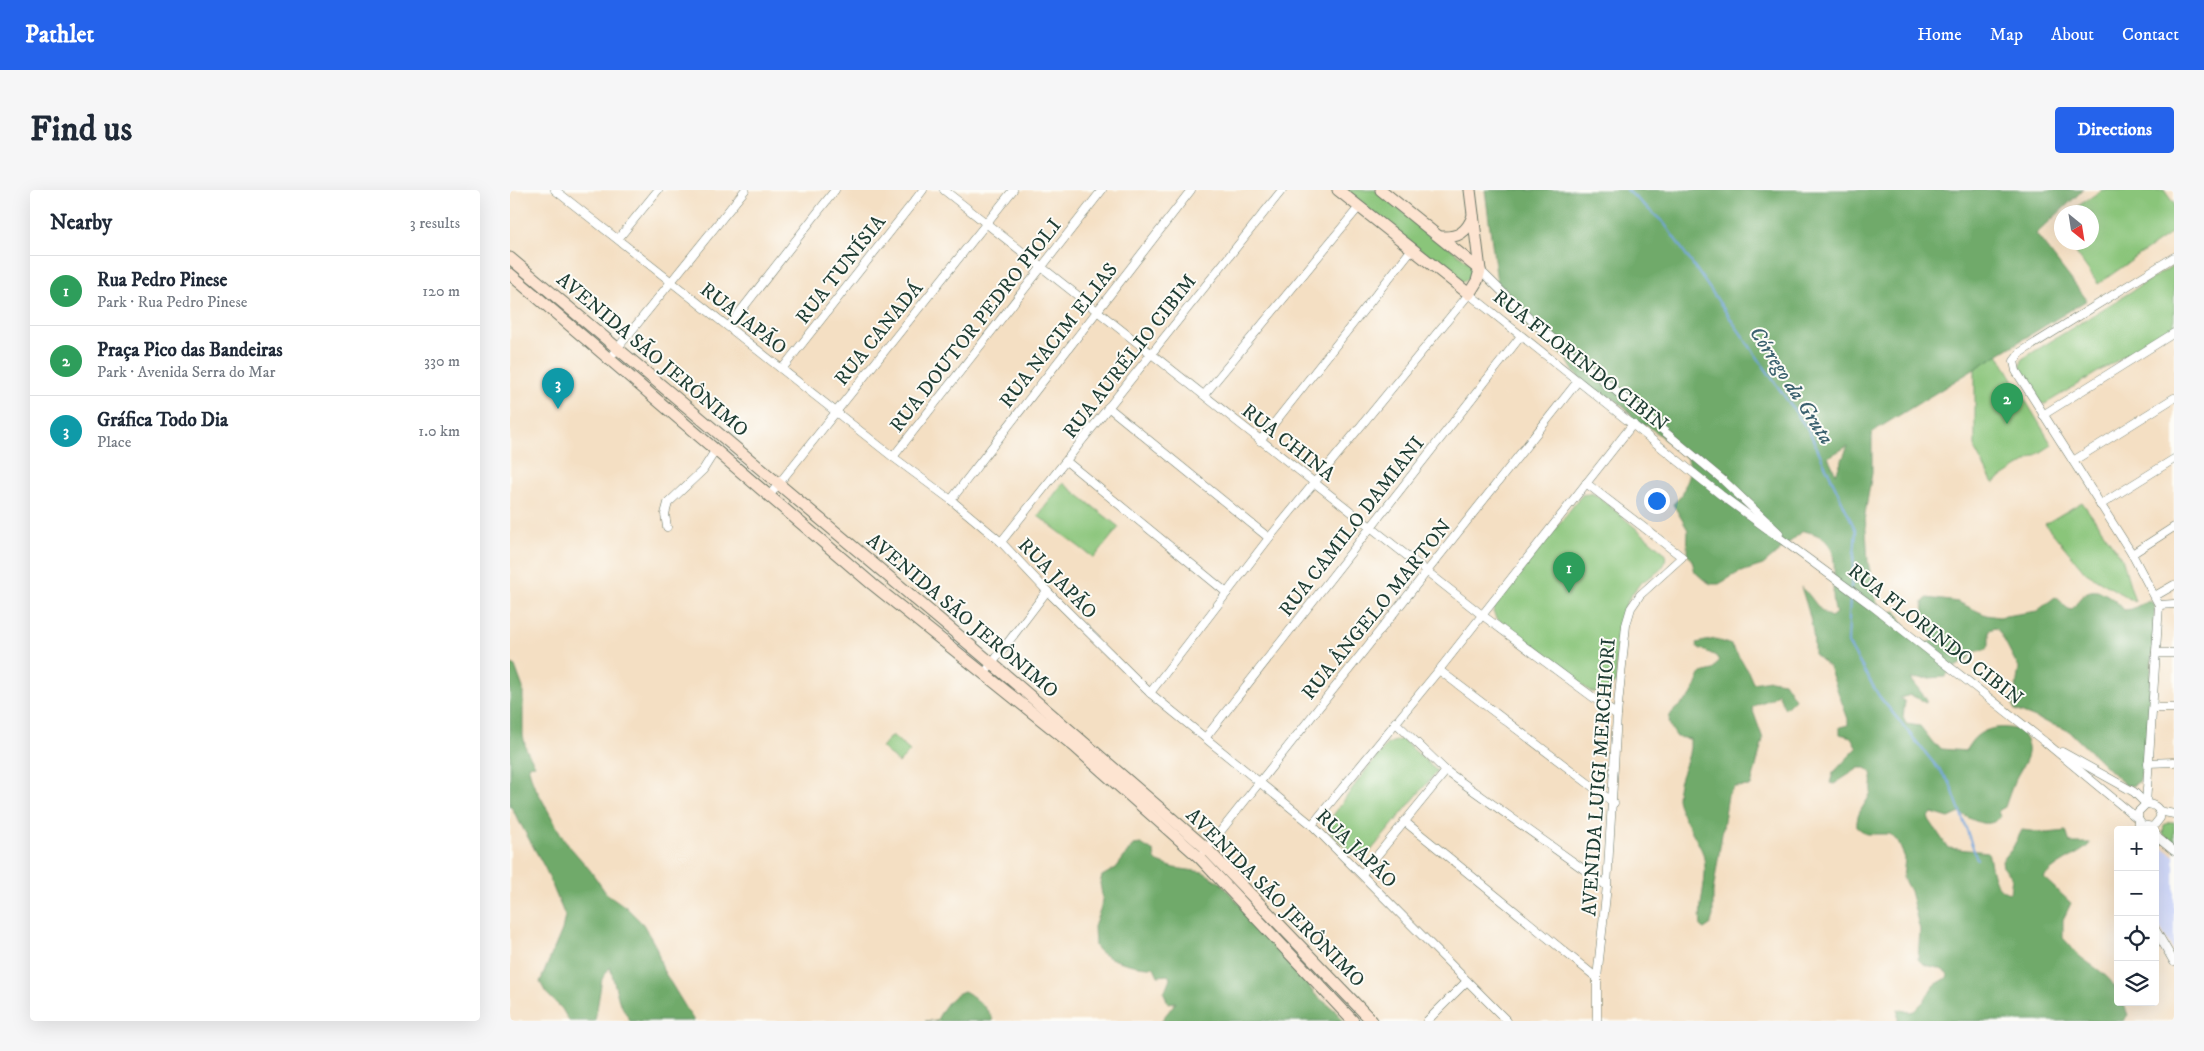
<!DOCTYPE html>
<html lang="en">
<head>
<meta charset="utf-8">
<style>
  :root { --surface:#fff; --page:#f6f6f7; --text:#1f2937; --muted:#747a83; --line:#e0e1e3; --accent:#2563eb }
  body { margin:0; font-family:"IM FELL DW Pica",serif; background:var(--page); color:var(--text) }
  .controls { position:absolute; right:15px; bottom:15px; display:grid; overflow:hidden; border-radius:5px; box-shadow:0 5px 20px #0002 }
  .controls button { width:45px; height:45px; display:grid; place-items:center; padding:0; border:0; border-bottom:1px solid var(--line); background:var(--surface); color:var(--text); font:25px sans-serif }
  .compass { position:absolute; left:1544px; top:15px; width:45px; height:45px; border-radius:50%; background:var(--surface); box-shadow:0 5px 20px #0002; rotate:150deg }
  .you { position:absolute; left:1146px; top:310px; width:18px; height:18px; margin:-12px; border:4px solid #fff; border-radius:50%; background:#1a73e8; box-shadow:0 0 0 8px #1a73e833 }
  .badge { display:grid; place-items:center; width:32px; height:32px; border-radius:50%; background:var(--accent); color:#fff; font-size:16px; font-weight:700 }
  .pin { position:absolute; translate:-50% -41px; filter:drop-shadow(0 1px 2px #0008) }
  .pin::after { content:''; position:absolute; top:26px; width:18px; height:15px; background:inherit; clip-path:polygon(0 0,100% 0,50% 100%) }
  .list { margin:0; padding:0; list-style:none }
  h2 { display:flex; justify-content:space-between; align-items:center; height:65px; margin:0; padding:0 20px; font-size:21px }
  h2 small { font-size:16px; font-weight:400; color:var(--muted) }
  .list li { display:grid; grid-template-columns:32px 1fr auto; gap:15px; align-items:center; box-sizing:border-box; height:70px; padding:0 20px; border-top:1px solid var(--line) }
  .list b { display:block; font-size:19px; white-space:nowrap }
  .list p { margin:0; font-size:16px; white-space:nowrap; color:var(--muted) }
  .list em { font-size:16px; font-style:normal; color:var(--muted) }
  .icon { flex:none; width:28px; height:28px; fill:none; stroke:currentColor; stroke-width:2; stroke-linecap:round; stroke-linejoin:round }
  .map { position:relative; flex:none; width:1664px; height:831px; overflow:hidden; border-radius:5px }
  header { display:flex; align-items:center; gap:30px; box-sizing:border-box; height:70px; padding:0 25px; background:var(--accent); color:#fff }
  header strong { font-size:24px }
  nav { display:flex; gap:28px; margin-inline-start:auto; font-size:18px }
  .intro { display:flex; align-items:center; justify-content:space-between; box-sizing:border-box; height:120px; padding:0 30px }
  h1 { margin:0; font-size:35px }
  .button { padding:12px 22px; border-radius:5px; background:var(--accent); color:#fff; font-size:18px; font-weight:700 }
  main { display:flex; gap:30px; padding:0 30px }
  aside { flex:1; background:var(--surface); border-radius:5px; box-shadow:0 5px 20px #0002 }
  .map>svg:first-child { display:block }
  .built { fill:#d1d9f9 }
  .green { fill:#8ac57a; stroke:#548157 }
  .forest { fill:#6faa6a; stroke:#47744f; fill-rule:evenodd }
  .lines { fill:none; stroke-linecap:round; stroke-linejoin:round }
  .stream { stroke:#70a4dd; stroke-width:2 }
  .street-casing { stroke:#6a7666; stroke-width:9 }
  .secondary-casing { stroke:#6a7666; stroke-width:13 }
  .street { stroke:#fff; stroke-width:8 }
  .secondary { stroke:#fde4d1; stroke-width:11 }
  .labels { text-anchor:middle; stroke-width:4; stroke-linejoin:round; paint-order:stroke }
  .street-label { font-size:20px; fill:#1f3d34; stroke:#fdfcf7 }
  .water-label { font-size:21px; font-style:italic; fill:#3b616f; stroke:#fdfcf7 }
</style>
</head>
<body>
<header>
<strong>Pathlet</strong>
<nav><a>Home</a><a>Map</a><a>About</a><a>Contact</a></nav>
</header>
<div class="intro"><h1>Find us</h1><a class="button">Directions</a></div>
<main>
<aside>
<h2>Nearby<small>3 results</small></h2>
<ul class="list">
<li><span class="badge" style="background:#2e9e5b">1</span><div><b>Rua Pedro Pinese</b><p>Park · Rua Pedro Pinese</p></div><em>120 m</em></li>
<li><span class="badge" style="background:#2e9e5b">2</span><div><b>Praça Pico das Bandeiras</b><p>Park · Avenida Serra do Mar</p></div><em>330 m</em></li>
<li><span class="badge" style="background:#0f9aa8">3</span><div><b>Gráfica Todo Dia</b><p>Place</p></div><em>1.0 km</em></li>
</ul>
</aside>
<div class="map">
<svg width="1664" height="831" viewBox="0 0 1664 831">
  <rect width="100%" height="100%" fill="#fdfcf7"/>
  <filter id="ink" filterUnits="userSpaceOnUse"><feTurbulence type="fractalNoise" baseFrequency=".02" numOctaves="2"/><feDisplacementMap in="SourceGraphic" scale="10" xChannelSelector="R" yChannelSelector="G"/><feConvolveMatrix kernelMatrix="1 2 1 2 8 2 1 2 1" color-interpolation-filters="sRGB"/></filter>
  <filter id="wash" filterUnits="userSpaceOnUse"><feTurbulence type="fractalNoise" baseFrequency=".0096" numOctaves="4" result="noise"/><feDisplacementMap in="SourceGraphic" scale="20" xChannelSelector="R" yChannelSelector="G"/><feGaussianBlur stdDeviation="1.12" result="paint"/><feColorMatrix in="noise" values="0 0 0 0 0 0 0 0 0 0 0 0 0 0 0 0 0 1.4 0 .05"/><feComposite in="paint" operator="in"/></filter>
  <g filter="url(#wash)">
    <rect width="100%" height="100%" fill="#f4dfc3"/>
    <path class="built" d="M1645,655H1650L1664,666V762L1645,729Z"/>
    <g class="green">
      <path d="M834,0H865L961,74L963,81L961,88L951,92Z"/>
      <path d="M1592,0H1654L1664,14V41L1588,94L1559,53L1582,52V22H1559Z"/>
      <path d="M1664,75V136L1535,214L1530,213L1510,181L1512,169Z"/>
      <path d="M1488,164L1542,255L1483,293L1465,260V179Z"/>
      <path d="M553,293L609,337L584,368L528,326Z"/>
      <path d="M1081,303L1089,307L1155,363C1159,380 1142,384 1131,393C1126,398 1120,406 1117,412C1105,435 1107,466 1106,492C1099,500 1092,503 1081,502L986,428L983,422L986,413L1072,305Z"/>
      <path d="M1572,312L1612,368L1625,412L1576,383L1535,334Z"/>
      <path d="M382,545L400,561L389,573L371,557Z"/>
      <path d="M892,549L927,581L854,669L845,666L820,642L822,627L850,588L877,554Z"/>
      <path d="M1659,632H1664V654L1653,644L1654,635Z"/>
    </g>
    <g class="forest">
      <path d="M975,0H1573L1526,44L1577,110L1362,242V283L1355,324L1358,372L1368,418L1377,428L1381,422L1386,421C1395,434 1402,462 1424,450L1415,434L1413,412L1417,408L1448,412L1476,425L1489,427L1527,421L1545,407C1552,410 1553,417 1561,420C1566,416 1567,411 1571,407C1585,391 1605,409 1614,420L1622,419L1639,410L1645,415L1638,538L1630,591L1622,596L1615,595L1559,541L1505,520L1503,516L1509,478C1504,470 1491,442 1486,438L1479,440V455L1477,459L1464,462C1457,473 1443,475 1435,487L1401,489L1416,509V512L1400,505L1390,508L1395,512L1393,527L1396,534L1410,536L1424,554L1432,559L1456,561C1465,539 1487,534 1509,540C1527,561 1515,570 1505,590C1501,599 1498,608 1495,617L1488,621L1490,627C1479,640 1462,630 1450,623L1439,628L1422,623L1418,628L1438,658L1478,662C1482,677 1482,700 1500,703L1502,687L1493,677L1492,671L1502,659L1512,640L1537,643L1556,641L1560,653H1580C1575,663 1545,672 1534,688L1561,713L1553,730V748C1558,753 1562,758 1566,763C1583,779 1608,786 1608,812H1613L1618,825L1613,831H1388V819L1399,822L1404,821L1414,811L1423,796L1437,788L1438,784C1428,774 1415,779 1408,769L1410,740L1400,701L1393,688L1395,668L1388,652L1380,644H1356L1347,637C1345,615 1368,611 1361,582L1356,578H1349L1324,594L1320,593L1323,583L1347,558L1341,547L1330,544V537L1338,535V529L1319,477L1304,464C1305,440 1298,419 1291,397C1302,405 1308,422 1321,427L1326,423C1315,393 1343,349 1293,341L1253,375L1228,383L1209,394H1201L1194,390L1185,382L1182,371L1177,363L1178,340L1163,314L1172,305L1180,281L1177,268L1137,235L1125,231L1117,219L1103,208L1093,207L1075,194L1064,182L1057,170L990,115ZM1338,256L1326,284L1318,267Z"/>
      <path d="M1205,449L1221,455L1237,479L1243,493L1260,490L1274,492L1285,509L1275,519L1268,503C1258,514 1249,510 1242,518L1253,549L1241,596L1224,597L1218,605L1203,702V726L1200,735L1194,739L1191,737C1187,713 1200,687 1193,664C1189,651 1167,620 1167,608C1167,585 1182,571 1180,549L1167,547C1148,522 1168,521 1181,505C1185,499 1187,490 1191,483L1203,480L1209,471L1206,466L1187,457L1186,453Z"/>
      <path d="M0,473L5,476L13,498V545L16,559L25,575L18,576L23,593L54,650L80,680L96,703L116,717L133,734L146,757L153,780L184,831H120L109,811L100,777L92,789L85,831H59L52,819L36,803L30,792L52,740L55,726L35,678L0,615Z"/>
      <path d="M631,654L644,662L645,669L648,672L664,678L693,682L711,693L796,789C804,812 822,811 833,831H651L666,812L658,813L654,803L660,788L658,785L648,786L644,777C630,778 592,770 585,756L584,737L593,711L590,693L592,686L606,678L623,655Z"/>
      <path d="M454,801C462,804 482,822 483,831H415L427,830C433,818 441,805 454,801Z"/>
    </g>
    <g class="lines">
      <g class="stream">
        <path d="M1117,0L1154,33L1300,243L1346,341L1341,398"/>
        <path d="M1340,403L1338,453L1369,506L1440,593L1467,669"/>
      </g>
    </g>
  </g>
  <g filter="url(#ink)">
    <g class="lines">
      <g class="street-casing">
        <g id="street">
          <path d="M45,0L383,267L441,310L491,352L537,401L640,503L802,635L997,831"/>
          <path d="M434,0L972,425L1107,525"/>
          <path d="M108,49L148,0"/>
          <path d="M970,80L1023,132L1214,291L1269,343"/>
          <path d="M219,136L325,0"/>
          <path d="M98,170L235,0"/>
          <path d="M272,179L413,0"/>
          <path d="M694,205L849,17"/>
          <path d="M598,217L759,348"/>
          <path d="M1533,225L1664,143"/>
          <path d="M750,251L902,59"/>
          <path d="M383,267L592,0"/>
          <path d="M556,271L717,403"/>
          <path d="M1563,271L1664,208"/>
          <path d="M1076,293L1172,367L1130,405L1121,418L1116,435L1107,525L1097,696L1087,788V831"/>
          <path d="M259,306L503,0"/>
          <path d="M441,310L681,0"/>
          <path d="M1590,315L1664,269"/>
          <path d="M157,337L155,324L158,313L193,280L205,261"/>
          <path d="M491,352L772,0"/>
          <path d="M1622,364L1664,337"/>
          <path d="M1645,406L1664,395"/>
          <path d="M1649,415L1664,414"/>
          <path d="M1646,463H1664"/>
          <path d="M929,480L1104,613"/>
          <path d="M474,484L537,401"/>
          <path d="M640,503L759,348L959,104L1211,305L1361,415L1535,552L1628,629L1632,635L1643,637L1644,640"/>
          <path d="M1643,518H1664"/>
          <path d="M885,532L936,581L1097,696"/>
          <path d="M696,547L1011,146"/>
          <path d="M1552,562L1624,602L1636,614"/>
          <path d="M1638,573L1664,572"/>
          <path d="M1636,614L1649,415L1622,364L1506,181L1504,171L1511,162L1664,67"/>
          <path d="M1636,614C1645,614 1651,619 1650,628L1643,637"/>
          <path d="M1649,621L1664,624"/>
          <path d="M894,631L1087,788"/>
          <path d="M802,635L929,480L1123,234"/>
          <path d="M1628,640V622L1636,614"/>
          <path d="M1645,643L1648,648L1664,661"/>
          <path d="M695,661L1068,191"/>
          <path d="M852,684L936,581"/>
          <path d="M1645,739L1664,772"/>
          <path d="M917,831L957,791"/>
        </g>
      </g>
      <g class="secondary-casing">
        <g id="secondary">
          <path d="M828,0L959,104L967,91L970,80L960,0"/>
          <path d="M871,0L970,80"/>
          <path d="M931,47C948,48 957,42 963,26"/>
          <path d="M0,68L498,487L697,659L862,831"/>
          <path d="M0,84L362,394L564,556L690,668L843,831"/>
        </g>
      </g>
      <use href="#street" class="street"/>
      <use href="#secondary" class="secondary"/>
    </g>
  </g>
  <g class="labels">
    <g class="street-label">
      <text transform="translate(330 79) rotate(-52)" y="7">RUA TUNÍSIA</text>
      <text transform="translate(234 128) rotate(38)" y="7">RUA JAPÃO</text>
      <text transform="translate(465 135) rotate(-52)" y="7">RUA DOUTOR PEDRO PIOLI</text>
      <text transform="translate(368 143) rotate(-51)" y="7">RUA CANADÁ</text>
      <text transform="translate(548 145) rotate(-52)" y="7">RUA NACIM ELIAS</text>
      <text transform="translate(143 164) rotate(40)" y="7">AVENIDA SÃO JERÔNIMO</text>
      <text transform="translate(619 166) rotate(-52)" y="7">RUA AURÉLIO CIBIM</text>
      <text transform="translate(1071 170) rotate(38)" y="7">RUA FLORINDO CIBIN</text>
      <text transform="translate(779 252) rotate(38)" y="7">RUA CHINA</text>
      <text transform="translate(841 336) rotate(-52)" y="7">RUA CAMILO DAMIANI</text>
      <text transform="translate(548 388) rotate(46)" y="7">RUA JAPÃO</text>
      <text transform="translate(866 419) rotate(-51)" y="7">RUA ÂNGELO MARTON</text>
      <text transform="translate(453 425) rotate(40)" y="7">AVENIDA SÃO JERÔNIMO</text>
      <text transform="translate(1426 444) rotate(38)" y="7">RUA FLORINDO CIBIN</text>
      <text transform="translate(1088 587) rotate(-86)" y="7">AVENIDA LUIGI MERCHIORI</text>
      <text transform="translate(847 658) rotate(44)" y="7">RUA JAPÃO</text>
      <text transform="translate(766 707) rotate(45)" y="7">AVENIDA SÃO JERÔNIMO</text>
    </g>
    <g class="water-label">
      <text transform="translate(1282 195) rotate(57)" y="7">Córrego da Gruta</text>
    </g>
  </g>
</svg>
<div class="controls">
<button>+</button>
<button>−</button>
<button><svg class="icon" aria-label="locate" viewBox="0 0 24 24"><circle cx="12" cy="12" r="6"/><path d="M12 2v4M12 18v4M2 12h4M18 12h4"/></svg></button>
<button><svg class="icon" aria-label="layers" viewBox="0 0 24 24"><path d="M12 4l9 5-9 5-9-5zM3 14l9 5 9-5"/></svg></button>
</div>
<svg class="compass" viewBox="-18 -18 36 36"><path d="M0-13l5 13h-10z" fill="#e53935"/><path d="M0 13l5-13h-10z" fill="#747a83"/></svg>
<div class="you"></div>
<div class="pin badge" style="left:1059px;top:403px;background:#2e9e5b">1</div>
<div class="pin badge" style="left:1497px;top:234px;background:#2e9e5b">2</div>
<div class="pin badge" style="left:48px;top:219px;background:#0f9aa8">3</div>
</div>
</main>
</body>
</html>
